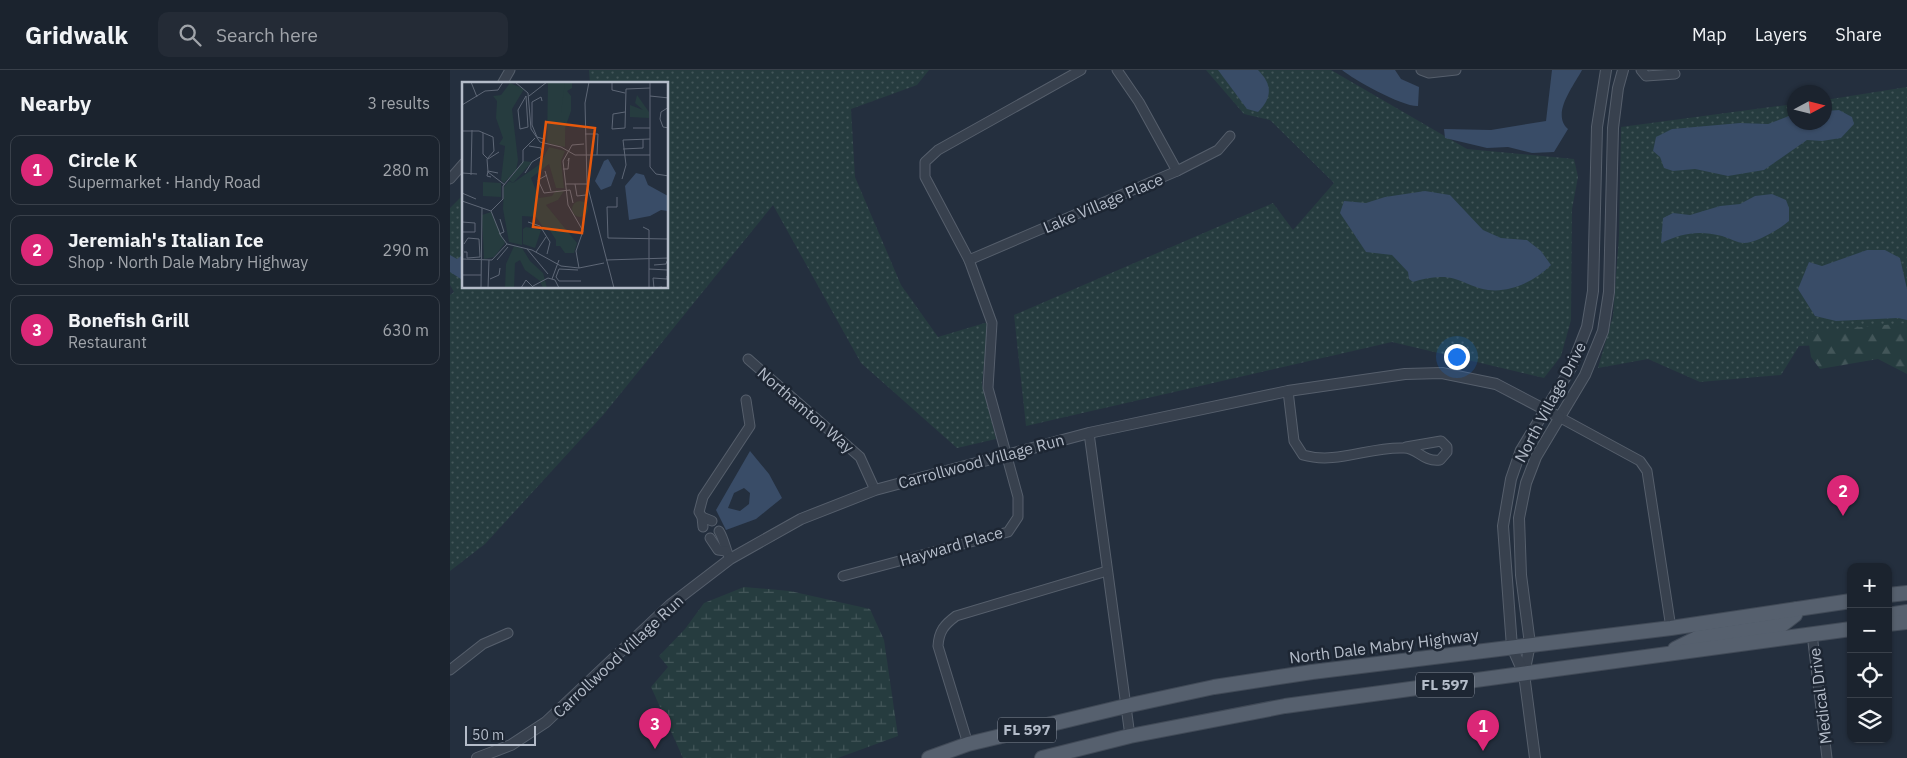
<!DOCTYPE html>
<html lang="en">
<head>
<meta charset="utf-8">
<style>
  :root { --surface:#1b232e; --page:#242b36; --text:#f1f3f6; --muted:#a0a4aa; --line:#39404a; --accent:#db2777 }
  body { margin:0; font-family:"IBM Plex Sans",sans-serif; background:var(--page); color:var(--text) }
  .controls { position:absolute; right:15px; bottom:15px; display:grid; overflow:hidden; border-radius:10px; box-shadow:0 1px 4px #0004 }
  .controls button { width:45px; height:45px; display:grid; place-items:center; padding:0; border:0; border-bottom:1px solid var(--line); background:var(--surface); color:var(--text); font:25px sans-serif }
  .compass { position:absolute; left:1337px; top:15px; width:45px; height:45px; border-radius:50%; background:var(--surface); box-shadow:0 1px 4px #0004; rotate:83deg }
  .scale { position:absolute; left:15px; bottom:12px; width:71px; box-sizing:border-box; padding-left:5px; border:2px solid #b4bcc9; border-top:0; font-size:14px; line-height:18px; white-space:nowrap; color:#b4bcc9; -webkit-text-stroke:4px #1d2633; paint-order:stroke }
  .you { position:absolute; left:1006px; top:286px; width:18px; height:18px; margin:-12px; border:4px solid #fff; border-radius:50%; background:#1a73e8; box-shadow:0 0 0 8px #1a73e833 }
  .badge { display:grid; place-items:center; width:32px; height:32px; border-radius:50%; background:var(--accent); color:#fff; font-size:16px; font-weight:700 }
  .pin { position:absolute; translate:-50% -41px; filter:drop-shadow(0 1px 2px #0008) }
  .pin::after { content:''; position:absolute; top:26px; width:18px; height:15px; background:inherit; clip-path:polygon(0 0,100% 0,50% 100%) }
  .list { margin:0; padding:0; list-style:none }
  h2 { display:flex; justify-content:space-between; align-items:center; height:65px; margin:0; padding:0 20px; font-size:21px }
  h2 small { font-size:16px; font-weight:400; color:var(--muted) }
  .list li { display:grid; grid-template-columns:32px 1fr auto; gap:15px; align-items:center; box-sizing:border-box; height:70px; margin:0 10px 10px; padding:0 10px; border:1px solid var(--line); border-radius:10px }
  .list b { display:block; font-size:19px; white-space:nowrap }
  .list p { margin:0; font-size:16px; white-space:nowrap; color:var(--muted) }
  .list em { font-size:16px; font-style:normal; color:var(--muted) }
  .icon { flex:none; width:28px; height:28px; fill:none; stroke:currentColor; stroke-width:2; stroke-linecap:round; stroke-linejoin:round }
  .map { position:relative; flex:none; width:1457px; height:688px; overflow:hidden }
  header { display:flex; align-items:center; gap:30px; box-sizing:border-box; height:70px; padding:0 25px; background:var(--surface); border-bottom:1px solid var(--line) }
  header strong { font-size:24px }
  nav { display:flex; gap:28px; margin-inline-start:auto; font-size:18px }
  .search { width:350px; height:45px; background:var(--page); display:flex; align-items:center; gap:12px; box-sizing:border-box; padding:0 18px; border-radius:10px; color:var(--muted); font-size:19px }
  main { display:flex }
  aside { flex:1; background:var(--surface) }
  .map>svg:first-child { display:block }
  .grass { fill:url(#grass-dots) }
  .forest { fill:url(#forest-firs) }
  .wetland { fill:url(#wetland-marsh) }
  .water { fill:#394c67; fill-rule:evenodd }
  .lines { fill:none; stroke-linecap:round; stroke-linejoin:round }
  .minor-casing { stroke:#565f6c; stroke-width:11 }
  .tertiary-casing { stroke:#565f6c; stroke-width:12 }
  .primary-casing { stroke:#414a57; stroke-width:16 }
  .minor { stroke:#38414e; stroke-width:9 }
  .tertiary { stroke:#38414e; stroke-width:10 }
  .primary { stroke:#56606e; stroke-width:14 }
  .labels { text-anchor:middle; stroke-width:5; stroke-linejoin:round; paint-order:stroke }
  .shield { fill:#1d2633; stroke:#878f9c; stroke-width:1 }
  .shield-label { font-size:15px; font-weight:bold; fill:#b4bcc9 }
  .street-label { font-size:16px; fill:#b4bcc9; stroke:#1d2633 }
  .inset-road { fill:none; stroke:#5e6776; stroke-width:1 }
  .view { fill:#e8590c; fill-opacity:0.15; stroke:#e8590c; stroke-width:2.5 }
  .inset-edge { fill:none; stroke:#b4bcc9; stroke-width:2.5 }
</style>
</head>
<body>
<header>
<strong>Gridwalk</strong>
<div class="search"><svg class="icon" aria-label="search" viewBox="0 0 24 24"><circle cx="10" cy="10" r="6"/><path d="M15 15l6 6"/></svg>Search here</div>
<nav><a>Map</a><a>Layers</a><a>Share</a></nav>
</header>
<main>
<aside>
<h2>Nearby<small>3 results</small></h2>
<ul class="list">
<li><span class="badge">1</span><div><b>Circle K</b><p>Supermarket · Handy Road</p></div><em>280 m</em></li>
<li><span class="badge">2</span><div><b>Jeremiah's Italian Ice</b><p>Shop · North Dale Mabry Highway</p></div><em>290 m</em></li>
<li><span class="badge">3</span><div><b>Bonefish Grill</b><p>Restaurant</p></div><em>630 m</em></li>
</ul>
</aside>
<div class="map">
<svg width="1457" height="688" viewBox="0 0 1457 688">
  <defs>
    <pattern id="grass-dots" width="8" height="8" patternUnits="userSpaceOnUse" patternTransform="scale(1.25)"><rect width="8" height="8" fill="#263c3f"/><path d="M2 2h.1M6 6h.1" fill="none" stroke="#435659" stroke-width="1.8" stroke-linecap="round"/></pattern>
    <pattern id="forest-firs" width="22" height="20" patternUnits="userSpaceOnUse" patternTransform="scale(1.25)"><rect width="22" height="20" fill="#263c3f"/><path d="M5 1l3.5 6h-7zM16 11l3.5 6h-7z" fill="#435659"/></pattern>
    <pattern id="wetland-marsh" width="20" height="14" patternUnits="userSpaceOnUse" patternTransform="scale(1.25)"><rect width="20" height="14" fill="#263c3f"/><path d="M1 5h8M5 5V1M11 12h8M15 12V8" fill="none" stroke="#435659"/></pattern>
  </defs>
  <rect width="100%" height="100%" fill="#242f3e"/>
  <g class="grass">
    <path d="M139,0H479L467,15L401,39L405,107L451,215L488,267L538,252L532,314L546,369L507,378L411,293L323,135L154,344L35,474L0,501V225L4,222L0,215V138L14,124V218H218V14H140Z"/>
    <path d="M756,0H881L1017,79L1124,89L1128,107L1122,139L1121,250L1111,286L1094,308L942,272L576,356L564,245L823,133L843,160L884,113L820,50L794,44Z"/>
    <path d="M1457,17V271L1349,276L1331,305L1250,312L1198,289L1148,298L1163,246L1169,166L1171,57L1344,34V52H1374L1375,30Z"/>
  </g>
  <path class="forest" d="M1457,253V304L1428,289L1370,299L1361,287L1357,262Z"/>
  <path class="wetland" d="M294,517L340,521L420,539L434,570L448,666L388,688H233L201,617L218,597L209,586L235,559L254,533Z"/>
  <g class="water">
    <path d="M768,0H808C823,15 822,28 808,42L797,39Z"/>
    <path d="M892,0H945L951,9L969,17L968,36C953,37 904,10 892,0Z"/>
    <path d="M1102,0H1132C1123,17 1101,44 1118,59L1104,82L1082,83L1058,77L1037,78L995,68L994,59L1041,60L1096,51Z"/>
    <path d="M1389,40L1402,47L1404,54L1391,68L1372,71L1357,70L1314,100L1278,106L1245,99L1223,101L1214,98L1210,87L1203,81L1206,67L1222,59L1290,53L1318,54L1344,44V52H1374L1375,41Z"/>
    <path d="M975,121L1000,125L1033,160L1051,168L1077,170L1091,181L1101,195C1085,211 1061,223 1038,220C1027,219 1015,212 1005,209C991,205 976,208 963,212L959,209L958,202L942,185L916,182L890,143L894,131L916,133L935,127Z"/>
    <path d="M1322,124L1336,130L1339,138V151C1330,159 1306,173 1294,173C1287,173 1279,168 1272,166C1248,160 1233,163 1211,173L1213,148L1223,143L1240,145L1270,136L1290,134L1305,126Z"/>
    <path d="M1417,180H1435L1450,188L1457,219V250L1448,248L1386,251L1365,246L1348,219L1359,192L1372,196Z"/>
    <path d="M14,184V211L0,202V185L7,189Z"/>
    <path d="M300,381L319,404L332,428L306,449L276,460L266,440ZM294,418L300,423L299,434L290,441L278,438L284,423Z"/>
  </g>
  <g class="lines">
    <g class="minor-casing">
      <g id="minor">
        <path d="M667,0L689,32L727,101"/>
        <path d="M971,0L979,3L1006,0"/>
        <path d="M1191,0L1196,6L1225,4"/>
        <path d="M52,14L60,0"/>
        <path d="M0,109L14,93"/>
        <path d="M519,190L727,101L768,80L780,66"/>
        <path d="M298,289L410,387L425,420"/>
        <path d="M838,321L844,371L853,385C887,395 920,376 954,378C968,378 972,392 990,390L997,382V377L991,371L956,377"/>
        <path d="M1109,347L1190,391L1197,401L1221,558"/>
        <path d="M639,363L680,666"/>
        <path d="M252,447L262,451"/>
        <path d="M253,457L252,447L249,442L253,427L300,356L296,330"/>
        <path d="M269,461C275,471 275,479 280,489"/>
        <path d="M260,468L268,480L276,481"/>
        <path d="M393,506L558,462L568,447V427L538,318L542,253L519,190L475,107V92L488,80L631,0"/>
        <path d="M1362,564L1377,688"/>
        <path d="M0,600L33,574L58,563"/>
        <path d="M518,674L488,576C489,561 494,555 506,546L657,501"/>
      </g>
    </g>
    <g class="tertiary-casing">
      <g id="tertiary">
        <path d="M1074,604L1080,574L1071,505L1069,448L1076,413L1086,387L1135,305L1153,261L1159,222L1163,58L1168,18L1173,0"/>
        <path d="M27,688L61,675L96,652L220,535L280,489L351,449L425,420L639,363L838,321L955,304L992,303L1046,314L1109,347"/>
        <path d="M1085,688L1074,604L1062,577L1053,456L1061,409L1071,380L1121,298L1137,257L1143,221L1147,57L1156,0"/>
      </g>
    </g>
    <g class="primary-casing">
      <g id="primary">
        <path d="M1438,525L1457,523"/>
        <path d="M1438,545L1457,542"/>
        <path d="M1438,554L1457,552"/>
        <path d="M1225,579L1247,568L1332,555L1345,545L1347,539"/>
        <path d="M479,688L518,674L676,636L764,617L862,602L1221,558L1401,531"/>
        <path d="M592,688L680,666L835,636L1401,559"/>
      </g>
    </g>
    <use href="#minor" class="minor"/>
    <use href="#tertiary" class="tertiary"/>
    <use href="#primary" class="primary"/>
  </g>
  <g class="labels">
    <g class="shield">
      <rect x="966" y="602.5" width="58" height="25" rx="4"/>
      <rect x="548" y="647.5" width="58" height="25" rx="4"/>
    </g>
    <g class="shield-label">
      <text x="995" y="620">FL 597</text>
      <text x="577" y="665">FL 597</text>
    </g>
    <g class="street-label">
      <text transform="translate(653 133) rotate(-23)" y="6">Lake Village Place</text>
      <text transform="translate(1100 332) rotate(-62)" y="6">North Village Drive</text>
      <text transform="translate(356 340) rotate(41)" y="6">Northamton Way</text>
      <text transform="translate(531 391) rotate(-15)" y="6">Carrollwood Village Run</text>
      <text transform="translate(501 476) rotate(-16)" y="6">Hayward Place</text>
      <text transform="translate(934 576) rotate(-7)" y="6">North Dale Mabry Highway</text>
      <text transform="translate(168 586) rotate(-43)" y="6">Carrollwood Village Run</text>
      <text transform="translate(1370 626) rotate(-97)" y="6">Medical Drive</text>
    </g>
  </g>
  <g transform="translate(12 12)">
    <rect width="206" height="206" fill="#242f3e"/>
    <path d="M86,0H104L103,65L85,61ZM48,1L62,7L50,27L56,78L54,88L42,101L39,98L43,64L37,62L41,56L34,36L35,19L31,14L39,13ZM87,65L103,69L99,79L102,106H94L87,82L69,96L77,116L90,114L94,108L102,109L96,118L84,123L115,161L112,171H103L98,164H94V158L87,147L83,148L74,135L60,134V163L47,160L41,127L42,105L47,99L51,101L78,82ZM52,164L60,166L68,179L81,191L85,206H81L78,199L63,188L58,178L53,181L52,206H43L44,182Z" fill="#263c3f"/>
    <path d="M103,0H110V6L105,9L109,14V29L102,49L103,38H99V31ZM21,100L39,101V115L21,114ZM64,145L79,148L73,166L61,162V147Z" fill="#263c3f"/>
    <path d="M175,13L187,30V36L168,35V23L181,28L173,21ZM110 127a8 8 0 1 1 16 0a8 8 0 1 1-16 0Z" fill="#263c3f"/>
    <path d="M61,79L70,80L51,101L47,98ZM29,130L43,161L32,175L22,177L20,133Z" fill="#263c3f"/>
    <path d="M146,77L154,91L149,104L139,108L133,99L142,79ZM174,91L182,93L186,103L206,114V129L199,128L188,134L167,138L163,104Z" fill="#394c67"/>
    <path class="inset-road" d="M9,0L15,15M53,0L66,11L69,47L78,60L99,65L113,73H188M127,0L123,21L125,102L152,206M150,0V8L163,11M188,0V85L194,92L207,94M64,14L66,45L58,47L56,28ZM67,14L85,0M188,14L207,16M80,19L79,15L70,20V43L75,55L82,57M0,23L23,9L36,8L41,0M207,25L199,30L198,37L201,45L207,46M163,30L151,32L150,47L163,46L164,7L188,6M171,46H188M0,49H17L31,55L32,69L25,77L26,90L43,103M21,51V72L26,77L37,70M123,52H136L135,73M161,67L181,66V57M101,87H106L107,76L106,79M83,89L89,109M0,91L15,92M63,91L70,80L80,74L79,66L67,64M9,93L10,48M85,93L76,98L82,111L108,108L111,121M29,95L25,94L26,89L36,91M160,97L164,83L161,58L188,57M103,102H125M113,102L115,114L124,113M0,111L14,117M155,115V125H145L146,156L207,157M0,119L29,129L39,154L45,162L70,168L99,184L117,186L142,181M29,129L41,117V104L61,80V68L73,56M0,140L13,141V150H0M66,140L78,144L88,160L85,172M181,145L187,148V206M37,152L42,150L38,137M65,167L86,192M2,170H5V176L18,175L17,157L6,156L2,162M74,170L84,155M0,177L30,178L45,162M35,178L46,165M144,178L207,176M192,183L204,182L205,179M117,186L114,169L121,149L106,123L101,79L110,63L122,62M187,187L206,188M116,188L97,187L94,195L97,199H119M0,193H19M28,197L37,193L38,186M90,197L97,178M71,204L86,196L93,198L97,206M200,205L192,206L191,196L205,197V194M19,206L20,126M26,206L27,178M59,206L64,198L72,206"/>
    <path class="view" d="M84,40L133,46L120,151L71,145Z"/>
    <rect width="206" height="206" class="inset-edge"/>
  </g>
</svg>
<div class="controls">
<button>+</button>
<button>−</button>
<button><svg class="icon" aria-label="locate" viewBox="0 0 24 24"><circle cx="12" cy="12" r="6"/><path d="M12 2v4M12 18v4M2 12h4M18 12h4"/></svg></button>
<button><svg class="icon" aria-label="layers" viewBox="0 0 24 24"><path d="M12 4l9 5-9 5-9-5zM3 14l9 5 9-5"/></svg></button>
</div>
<svg class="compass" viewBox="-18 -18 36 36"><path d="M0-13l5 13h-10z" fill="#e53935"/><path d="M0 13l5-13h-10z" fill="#a0a4aa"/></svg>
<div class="scale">50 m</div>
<div class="you"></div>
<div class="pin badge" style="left:1033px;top:681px">1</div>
<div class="pin badge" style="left:1393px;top:446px">2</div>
<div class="pin badge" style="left:205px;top:679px">3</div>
</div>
</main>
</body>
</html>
